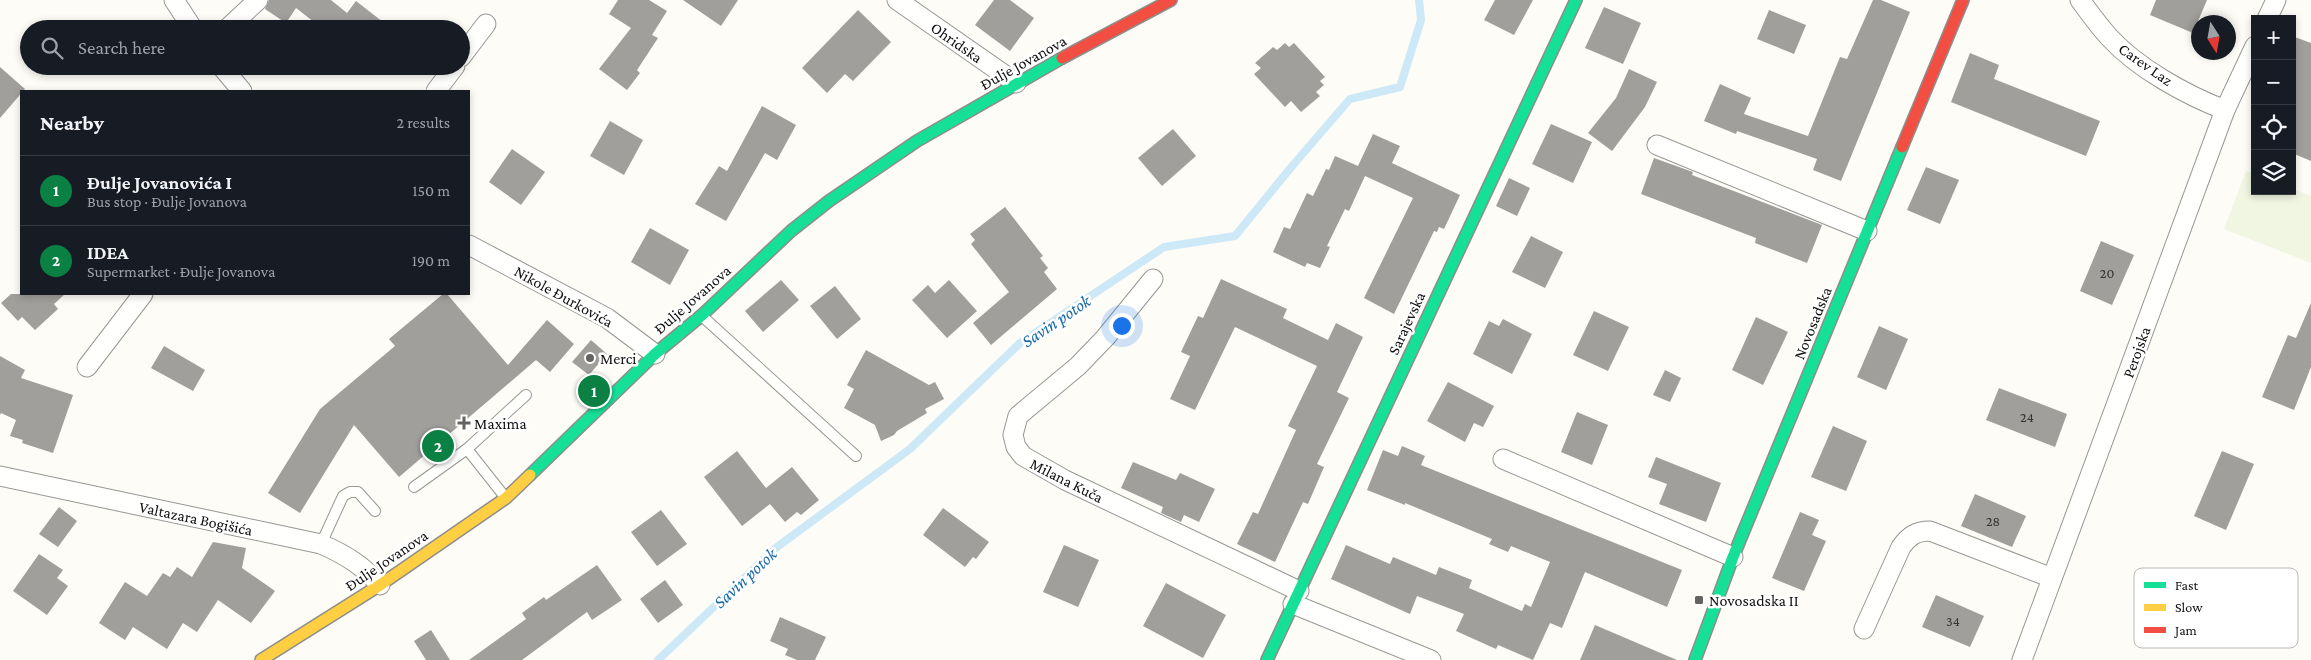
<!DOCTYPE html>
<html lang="en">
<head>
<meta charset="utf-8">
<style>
  :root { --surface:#171b24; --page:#242831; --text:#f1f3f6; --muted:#9ea1a6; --line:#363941; --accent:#0b8043 }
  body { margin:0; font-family:"Crimson Pro",serif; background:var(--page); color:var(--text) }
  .controls { position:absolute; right:15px; top:15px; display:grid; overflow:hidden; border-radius:0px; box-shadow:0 2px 8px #0003 }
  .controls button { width:45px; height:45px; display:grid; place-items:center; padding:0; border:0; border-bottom:1px solid var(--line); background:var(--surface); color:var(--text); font:25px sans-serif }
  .compass { position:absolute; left:2191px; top:15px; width:45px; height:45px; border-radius:50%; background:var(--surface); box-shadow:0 2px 8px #0003; rotate:169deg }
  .you { position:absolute; left:1121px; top:325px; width:18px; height:18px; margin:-12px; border:4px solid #fff; border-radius:50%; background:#1a73e8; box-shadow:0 0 0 8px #1a73e833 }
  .badge { display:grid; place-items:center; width:32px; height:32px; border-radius:50%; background:var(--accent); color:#fff; font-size:16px; font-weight:700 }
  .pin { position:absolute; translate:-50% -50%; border:2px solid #fff; box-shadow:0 1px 5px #0006 }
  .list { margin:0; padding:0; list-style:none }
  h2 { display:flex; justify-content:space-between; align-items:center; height:65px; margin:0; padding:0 20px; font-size:21px }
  h2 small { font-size:16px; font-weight:400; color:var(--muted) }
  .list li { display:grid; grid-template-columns:32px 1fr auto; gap:15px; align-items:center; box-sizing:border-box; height:70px; padding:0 20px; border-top:1px solid var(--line) }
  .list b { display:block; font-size:19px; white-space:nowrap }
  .list p { margin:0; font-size:16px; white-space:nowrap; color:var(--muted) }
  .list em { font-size:16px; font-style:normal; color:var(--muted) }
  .icon { flex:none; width:28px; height:28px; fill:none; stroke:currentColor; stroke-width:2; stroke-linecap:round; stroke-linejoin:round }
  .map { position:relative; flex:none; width:2311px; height:660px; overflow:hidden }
  .search { position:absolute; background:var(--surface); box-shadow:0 2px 8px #0003; left:20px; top:20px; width:450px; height:55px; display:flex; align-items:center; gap:12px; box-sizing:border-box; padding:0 18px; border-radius:28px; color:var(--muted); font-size:19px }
  .panel { position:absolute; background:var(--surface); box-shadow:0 2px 8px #0003; left:20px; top:90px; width:450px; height:205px; border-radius:0px }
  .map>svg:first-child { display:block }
  .pitch { fill:#f0f6e1 }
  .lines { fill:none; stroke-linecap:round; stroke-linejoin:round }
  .stream { stroke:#cde8f7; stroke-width:8 }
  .building { fill:#a19f9c }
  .lane-casing { stroke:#979795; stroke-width:12 }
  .street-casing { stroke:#979795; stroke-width:21 }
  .fast-casing { stroke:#8e8d8b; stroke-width:14 }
  .slow-casing { stroke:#8e8d8b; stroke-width:14 }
  .jam-casing { stroke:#8e8d8b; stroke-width:14 }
  .lane { stroke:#fffffe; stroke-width:10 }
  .street { stroke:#fffffe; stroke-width:19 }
  .fast { stroke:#16e098; stroke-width:11 }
  .slow { stroke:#ffcf43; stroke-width:11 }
  .jam { stroke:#f24e42; stroke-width:11 }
  .poi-dot { fill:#646362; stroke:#fff; stroke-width:2 }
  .labels { text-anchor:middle; stroke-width:5; stroke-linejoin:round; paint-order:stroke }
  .number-label { font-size:14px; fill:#353434 }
  .street-label { font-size:16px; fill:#111; stroke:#fff }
  .poi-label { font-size:16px; fill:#111; stroke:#fff; text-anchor:start }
  .water-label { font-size:18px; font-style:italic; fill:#1768a6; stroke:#fff }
  .key { fill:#fff; stroke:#b8b8b8; stroke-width:1 }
  .key-label { font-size:14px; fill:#111 }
</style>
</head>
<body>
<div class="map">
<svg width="2311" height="660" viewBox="0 0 2311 660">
  <rect width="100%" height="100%" fill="#fdfcf7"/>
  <path class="pitch" d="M2246,171L2255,174V191H2292V189L2311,196V263L2224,229Z"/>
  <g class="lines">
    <path class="stream" d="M658,660L777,547L910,449L1020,343L1164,247L1235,236L1293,165L1350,99L1400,87L1421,20L1419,0"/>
  </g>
  <g class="building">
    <path d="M269,0H331L347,13L356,1L392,29H323L296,8L286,23L265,9Z"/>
    <path d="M618,0H649L667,11L652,35L658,38L637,70L640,73L627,90L599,69L631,28L609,14Z"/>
    <path d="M683,0H738L721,26Z"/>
    <path d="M994,0H1010L1034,18L1010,51L975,25Z"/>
    <path d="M1495,0H1533L1514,35L1484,20Z"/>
    <path d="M1873,0H1881L1910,12L1841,181L1813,170L1817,159L1737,131L1736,134L1704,121L1720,84L1751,98L1744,114L1808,136L1840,57L1847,59Z"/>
    <path d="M2156,0H2207L2193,33L2150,15Z"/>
    <path d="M1604,7L1641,23L1623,64L1585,48Z"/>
    <path d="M858,10L891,42L853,81L845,74L827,93L802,68Z"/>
    <path d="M1769,10L1806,25L1794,54L1757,39Z"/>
    <path d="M2292,36L2311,43V161L2292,153Z"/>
    <path d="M1285,43L1289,47L1294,43L1325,77L1320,81L1324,85L1316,92L1320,96L1301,112L1291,101L1285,107L1254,74L1261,68L1255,63L1273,47L1277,50Z"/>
    <path d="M1970,53L1999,65L1994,79L2100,121L2086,156L1951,102Z"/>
    <path d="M0,67L25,89L0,118Z"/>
    <path d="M1629,69L1657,82L1645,107L1612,151L1588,133L1616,98Z"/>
    <path d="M762,106L796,125L777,160L765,153L726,221L695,204L719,166L727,171Z"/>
    <path d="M610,121L643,140L624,175L590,156Z"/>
    <path d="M1551,124L1592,142L1573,183L1532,164Z"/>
    <path d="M1173,129L1196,156L1162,186L1138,158Z"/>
    <path d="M1373,134L1400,146L1392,163L1460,195L1444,229L1439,227L1437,232L1434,231L1394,314L1364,298L1413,198L1365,176L1349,211L1345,209L1327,246L1330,247L1320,268L1307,263L1305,267L1273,252L1284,227L1290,229L1307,193L1313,196L1326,169L1329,170L1335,156L1358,166Z"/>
    <path d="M512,149L545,172L521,205L489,182Z"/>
    <path d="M1654,158L1693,172L1692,175L1822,225L1807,263L1755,243L1756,238L1641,194Z"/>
    <path d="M1926,167L1959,180L1940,224L1907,210Z"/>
    <path d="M1509,178L1530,188L1517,216L1496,206Z"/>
    <path d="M1005,207L1043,256L1040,258L1048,268L1044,272L1057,289L991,345L973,323L1009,292L971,244L975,240L970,234Z"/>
    <path d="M650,228L689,250L670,285L631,262Z"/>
    <path d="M1531,236L1563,252L1545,288L1512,272Z"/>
    <path d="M2101,241L2134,255L2112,305L2080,291Z"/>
    <path d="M1221,279L1287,309L1283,318L1328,340L1336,323L1363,337L1337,392L1349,398L1317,464L1324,467L1308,504L1303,502L1275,562L1237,544L1253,512L1258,514L1296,430L1288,426L1317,366L1235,327L1195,410L1170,399L1190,356L1181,352L1198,316L1203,318Z"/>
    <path d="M781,280L799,300L763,332L745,311Z"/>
    <path d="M949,280L977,311L947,338L912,300L928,285L935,293Z"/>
    <path d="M835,286L861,319L837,339L810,306Z"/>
    <path d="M11,294H65L54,304L58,309L35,330L22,317L18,321L1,303Z"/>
    <path d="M443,294H447L508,365L547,320L574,344L550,372L536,360L399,477L354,425L300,513L268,493L320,409L395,346L389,339Z"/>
    <path d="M2311,303V367L2294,410L2262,397L2288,335L2296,338Z"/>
    <path d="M1594,311L1629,327L1608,371L1573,355Z"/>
    <path d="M1756,317L1788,332L1763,385L1732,370Z"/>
    <path d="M1503,319L1532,334L1512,374L1473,354L1489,321L1499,326Z"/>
    <path d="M1879,326L1908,339L1886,390L1857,377Z"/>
    <path d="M591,340L607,354L589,375L572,362Z"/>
    <path d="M164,346L205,370L193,391L151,368Z"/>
    <path d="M866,350L929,385L935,382L944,399L925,409L927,413L897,431L894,435L881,441L875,425L844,408L854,389L847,385Z"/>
    <path d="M0,356L25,370L21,378L73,395L53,453L22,443L23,440L10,436L16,420L1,413L0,415Z"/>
    <path d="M1665,370L1681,378L1670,402L1653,395Z"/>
    <path d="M1448,382L1494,406L1483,427L1474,423L1465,442L1427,421Z"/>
    <path d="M1999,388L2067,414L2055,447L1986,420Z"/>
    <path d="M1577,412L1608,425L1592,465L1561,452Z"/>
    <path d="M1833,426L1867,441L1846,491L1811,477Z"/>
    <path d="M1402,446L1425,456L1421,465L1682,570L1667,607L1585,572L1562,628L1550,623L1533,660L1498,645L1496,649L1456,631L1464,614L1417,596L1410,614L1331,579L1346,545L1390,564L1393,557L1436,575L1439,567L1472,580L1469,588L1522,611L1525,604L1531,607L1550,562L1511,546L1508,552L1489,544L1492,539L1405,503V505L1367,490L1383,450L1398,456Z"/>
    <path d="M737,451L766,488L792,467L819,500L801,515L797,512L785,522L770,504L742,526L704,477Z"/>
    <path d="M2222,451L2254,464L2226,530L2194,516Z"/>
    <path d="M1656,457L1721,483L1706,522L1659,504L1667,484L1648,477Z"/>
    <path d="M1133,462L1176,480L1180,473L1215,489L1199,522L1184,515L1181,522L1161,513L1163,507L1121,488Z"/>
    <path d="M1975,494L2026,516L2012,547L1961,526Z"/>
    <path d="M59,507L77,521L58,547L39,534Z"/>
    <path d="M943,508L989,542L976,559L973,557L965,567L923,535Z"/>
    <path d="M661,510L687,544L657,566L631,532Z"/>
    <path d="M1800,512L1819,520L1812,535L1826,541L1804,591L1772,578Z"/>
    <path d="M213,542L246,548L242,568L275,591L251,623L218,600L197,632L183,623L167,649L133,627L125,640L99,623L125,582L147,596L163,573L170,577L177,567L192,577Z"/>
    <path d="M1064,545L1099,560L1078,607L1043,592Z"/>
    <path d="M39,554L63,570L57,578L68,586L47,615L13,591Z"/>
    <path d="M597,565L622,600L592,620L587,612L522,660H469L526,619L522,613L544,597L546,600Z"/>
    <path d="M665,580L683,605L658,623L640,599Z"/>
    <path d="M1166,583L1226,615L1203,658L1143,626Z"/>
    <path d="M1936,595L1984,616L1970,647L1922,627Z"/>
    <path d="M780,617L826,637L815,660H797L785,655L788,649L770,641Z"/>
    <path d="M1595,625L1677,660H1580Z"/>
    <path d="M431,630L450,660H426L414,641Z"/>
  </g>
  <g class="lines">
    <g class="lane-casing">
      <g id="lane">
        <path d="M702,316L856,456"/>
        <path d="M414,487L467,449"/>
        <path d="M505,497L467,449L526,395"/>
        <path d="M321,544L343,496L350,492H358L375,511"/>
      </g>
    </g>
    <g class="street-casing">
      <g id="street">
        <path d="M174,0L193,29"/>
        <path d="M897,0L1016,83"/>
        <path d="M2080,0C2089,12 2098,25 2109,37C2137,68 2186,95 2225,110"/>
        <path d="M2267,19L2276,0"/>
        <path d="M227,29L258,0"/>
        <path d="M461,57L486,24"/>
        <path d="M221,66L242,91"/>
        <path d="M436,91L455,66"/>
        <path d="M1657,145L1867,231"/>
        <path d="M469,245L607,318L655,354"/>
        <path d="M1153,279L1105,338L1078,366L1018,416L1013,435L1016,447L1023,456L1065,480L1299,591"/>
        <path d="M87,367L143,294"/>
        <path d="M1503,459L1733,557"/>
        <path d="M0,476L321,544C346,555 362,565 380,585"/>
        <path d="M1293,604L1431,660"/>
        <path d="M1864,629L1901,547C1909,536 1916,531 1930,531L2052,578"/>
        <path d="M2022,660L2225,110L2255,46"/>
      </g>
    </g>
    <g class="fast-casing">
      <g id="fast">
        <path d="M530,475L655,354L702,315L791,231L829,201L917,141L1062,58"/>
        <path d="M1267,660L1576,0"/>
        <path d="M1695,660L1733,557L1902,147"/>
      </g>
    </g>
    <g class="slow-casing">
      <path id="slow" d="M261,660L380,585L506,498L530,475"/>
    </g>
    <g class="jam-casing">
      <g id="jam">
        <path d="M1062,58L1171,0"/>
        <path d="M1902,147L1963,0"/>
      </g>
    </g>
    <use href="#lane" class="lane"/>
    <use href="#street" class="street"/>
    <use href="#fast" class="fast"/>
    <use href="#slow" class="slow"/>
    <use href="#jam" class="jam"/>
  </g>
  <g class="poi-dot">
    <circle cx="590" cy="358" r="5"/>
    <path d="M461.5 415.5h5v5h5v5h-5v5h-5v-5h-5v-5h5z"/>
    <rect x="1694" y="595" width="10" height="10" rx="2.5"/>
  </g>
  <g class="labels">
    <g class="number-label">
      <text x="2107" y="278">20</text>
      <text x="2027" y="422">24</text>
      <text x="1993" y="526">28</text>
      <text x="1953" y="626">34</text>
    </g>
    <g class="street-label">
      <text transform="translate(957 42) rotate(35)" y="6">Ohridska</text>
      <text transform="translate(1023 62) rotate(-29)" y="6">Đulje Jovanova</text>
      <text transform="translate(2146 64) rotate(35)" y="6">Carev Laz</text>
      <text transform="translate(564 296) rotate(29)" y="6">Nikole Đurkovića</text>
      <text transform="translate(692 299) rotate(-41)" y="6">Đulje Jovanova</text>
      <text transform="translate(1406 323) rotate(-65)" y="6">Sarajevska</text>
      <text transform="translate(1812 323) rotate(-68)" y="6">Novosadska</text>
      <text transform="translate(2136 352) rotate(-70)" y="6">Perojska</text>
      <text transform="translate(1067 480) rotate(27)" y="6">Milana Kuča</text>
      <text transform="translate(196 518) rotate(12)" y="6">Valtazara Bogišića</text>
      <text transform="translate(386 560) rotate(-34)" y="6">Đulje Jovanova</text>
    </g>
    <g class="poi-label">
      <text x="600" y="364">Merci</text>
      <text x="474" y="429">Maxima</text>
      <text x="1709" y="606">Novosadska II</text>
    </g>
    <g class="water-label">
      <text transform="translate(1056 321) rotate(-34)" y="6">Savin potok</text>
      <text transform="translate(745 578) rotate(-43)" y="6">Savin potok</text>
    </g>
  </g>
  <rect x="2134" y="568" width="164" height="80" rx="8" class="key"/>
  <rect x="2144" y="582" width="22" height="6" fill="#16e098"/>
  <rect x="2144" y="604" width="22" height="7" fill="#ffcf43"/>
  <rect x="2144" y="627" width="22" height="6" fill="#f24e42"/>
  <g class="key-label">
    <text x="2175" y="590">Fast</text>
    <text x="2175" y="612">Slow</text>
    <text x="2175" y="635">Jam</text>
  </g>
</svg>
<div class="controls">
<button>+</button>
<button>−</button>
<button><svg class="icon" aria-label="locate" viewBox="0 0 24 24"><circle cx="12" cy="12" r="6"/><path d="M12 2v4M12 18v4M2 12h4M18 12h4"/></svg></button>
<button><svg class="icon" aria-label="layers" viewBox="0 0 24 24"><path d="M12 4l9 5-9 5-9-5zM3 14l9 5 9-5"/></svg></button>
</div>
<svg class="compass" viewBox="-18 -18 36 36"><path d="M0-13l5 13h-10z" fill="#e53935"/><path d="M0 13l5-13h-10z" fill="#9ea1a6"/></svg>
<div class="you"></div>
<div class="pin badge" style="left:594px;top:391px">1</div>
<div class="pin badge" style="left:438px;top:446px">2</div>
<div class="search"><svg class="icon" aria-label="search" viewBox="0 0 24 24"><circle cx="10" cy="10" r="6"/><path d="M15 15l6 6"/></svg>Search here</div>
<section class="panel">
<h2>Nearby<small>2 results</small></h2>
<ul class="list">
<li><span class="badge">1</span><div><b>Đulje Jovanovića I</b><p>Bus stop · Đulje Jovanova</p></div><em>150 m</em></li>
<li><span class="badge">2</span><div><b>IDEA</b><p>Supermarket · Đulje Jovanova</p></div><em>190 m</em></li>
</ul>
</section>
</div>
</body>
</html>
